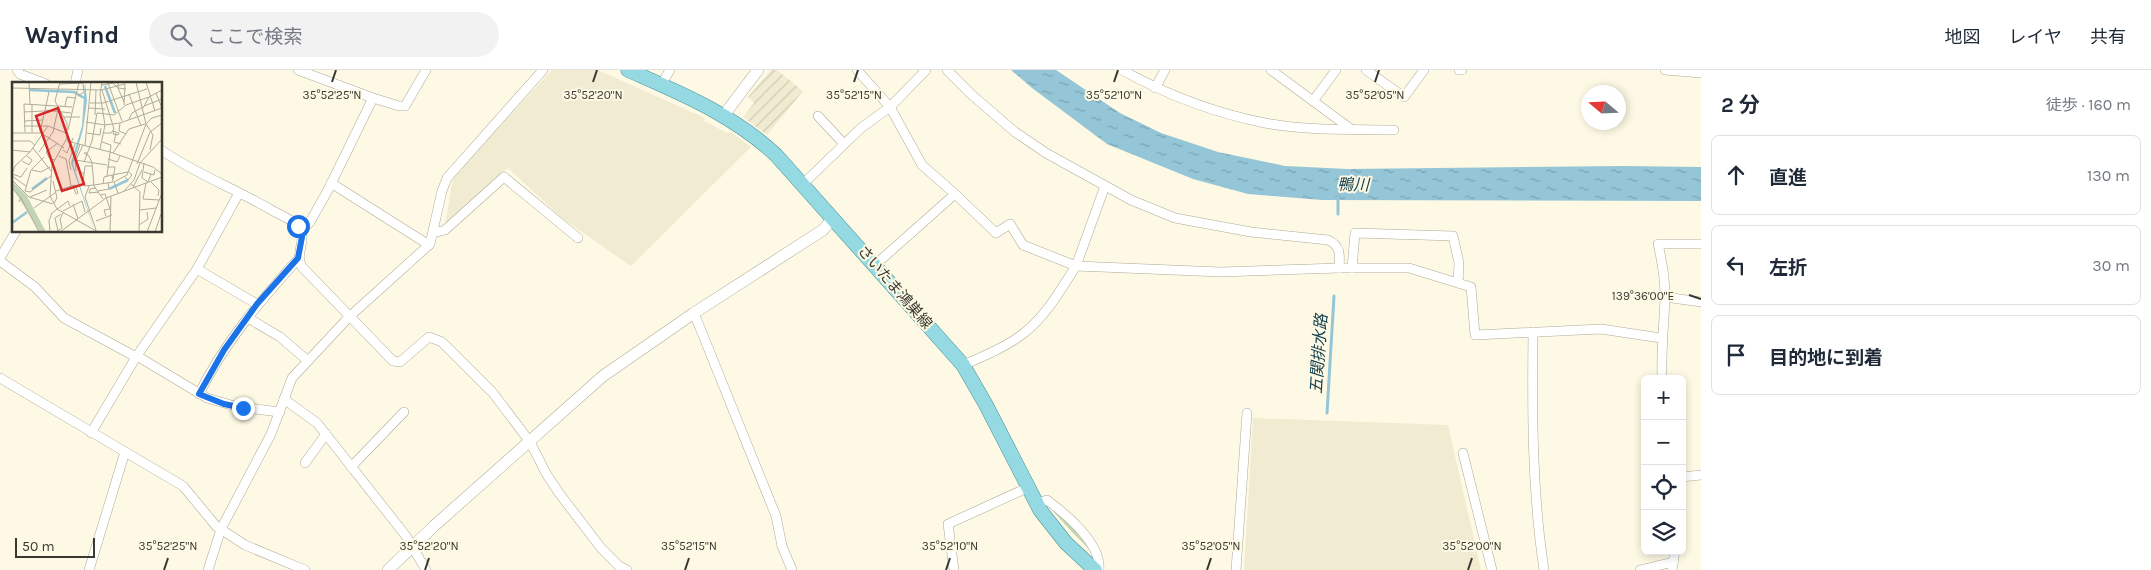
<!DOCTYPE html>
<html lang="ja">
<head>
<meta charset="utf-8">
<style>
  :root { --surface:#fff; --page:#f2f2f3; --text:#1f2937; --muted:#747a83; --line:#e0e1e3 }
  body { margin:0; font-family:Karla,"Noto Sans JP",sans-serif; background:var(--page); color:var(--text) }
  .controls { position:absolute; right:15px; bottom:15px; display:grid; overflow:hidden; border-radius:8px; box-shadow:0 2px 8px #0003 }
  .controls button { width:45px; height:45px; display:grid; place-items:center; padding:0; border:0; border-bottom:1px solid var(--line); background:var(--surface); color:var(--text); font:25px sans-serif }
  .compass { position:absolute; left:1581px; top:15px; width:45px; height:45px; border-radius:50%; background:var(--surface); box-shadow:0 2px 8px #0003; rotate:289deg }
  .scale { position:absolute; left:15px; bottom:12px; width:80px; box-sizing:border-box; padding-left:5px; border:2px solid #3a3931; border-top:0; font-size:14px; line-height:18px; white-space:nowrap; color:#3a3931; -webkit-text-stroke:4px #fdf9e4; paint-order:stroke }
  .stop { position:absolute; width:15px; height:15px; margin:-11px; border:4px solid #1a73e8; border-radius:50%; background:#fff }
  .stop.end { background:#1a73e8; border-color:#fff; box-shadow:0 1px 5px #0008 }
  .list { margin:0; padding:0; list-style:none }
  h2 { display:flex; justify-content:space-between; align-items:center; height:65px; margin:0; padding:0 20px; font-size:21px }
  h2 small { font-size:16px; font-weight:400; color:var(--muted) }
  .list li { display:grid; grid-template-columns:32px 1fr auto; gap:15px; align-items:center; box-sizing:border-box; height:80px; margin:0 10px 10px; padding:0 10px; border:1px solid var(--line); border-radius:8px }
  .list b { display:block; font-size:19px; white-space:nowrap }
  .list em { font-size:16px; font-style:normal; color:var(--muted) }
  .icon { flex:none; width:28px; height:28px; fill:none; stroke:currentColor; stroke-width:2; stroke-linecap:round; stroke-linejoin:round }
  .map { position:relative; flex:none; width:1701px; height:500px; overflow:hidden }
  header { display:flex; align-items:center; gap:30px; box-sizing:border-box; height:70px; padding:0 25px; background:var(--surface); border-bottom:1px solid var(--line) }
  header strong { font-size:24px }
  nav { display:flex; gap:28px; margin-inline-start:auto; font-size:18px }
  .search { width:350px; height:45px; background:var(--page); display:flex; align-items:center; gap:12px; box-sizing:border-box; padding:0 18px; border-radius:28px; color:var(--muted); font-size:19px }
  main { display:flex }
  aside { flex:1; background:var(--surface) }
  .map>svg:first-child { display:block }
  .built { fill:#f1ecd1 }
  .industrial { fill:url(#industrial-furrows) }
  .green { fill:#c3d4b4 }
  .water { fill:url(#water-ripples) }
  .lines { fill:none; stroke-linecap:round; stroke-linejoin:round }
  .stream { stroke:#95c6d7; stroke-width:3 }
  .minor-casing { stroke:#aeaa97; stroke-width:10 }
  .tertiary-casing { stroke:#aeaa97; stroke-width:12 }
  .primary-casing { stroke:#489198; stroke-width:15 }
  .minor { stroke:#fff; stroke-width:9 }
  .tertiary { stroke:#fff; stroke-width:11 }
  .primary { stroke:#95dae3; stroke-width:14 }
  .route { stroke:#1a73e8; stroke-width:6 }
  .ticks { fill:none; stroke:#3a3931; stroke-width:2 }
  .labels { text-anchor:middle; stroke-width:4; stroke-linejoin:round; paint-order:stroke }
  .street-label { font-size:15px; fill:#3a3931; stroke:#fdf9e4 }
  .water-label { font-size:16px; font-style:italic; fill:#15414e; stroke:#fdf9e4 }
  .inset-river { fill:none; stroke:#95c6d7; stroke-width:2.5 }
  .inset-road { fill:none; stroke:#afac9c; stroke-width:1 }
  .view { fill:#d62828; fill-opacity:0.15; stroke:#d62828; stroke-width:2.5 }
  .inset-edge { fill:none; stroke:#3a3931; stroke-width:2.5 }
  .ticks-label { font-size:12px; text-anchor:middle; fill:#3a3931; stroke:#fdf9e4; stroke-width:4; stroke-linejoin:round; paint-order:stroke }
</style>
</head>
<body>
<header>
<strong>Wayfind</strong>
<div class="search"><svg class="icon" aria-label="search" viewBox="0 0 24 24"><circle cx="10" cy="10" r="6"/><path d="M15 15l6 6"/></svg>ここで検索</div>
<nav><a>地図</a><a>レイヤ</a><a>共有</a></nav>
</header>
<main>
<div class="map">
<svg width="1701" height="500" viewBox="0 0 1701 500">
  <defs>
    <pattern id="industrial-furrows" width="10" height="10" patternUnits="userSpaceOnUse" patternTransform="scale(1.25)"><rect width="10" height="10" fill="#f1ecd1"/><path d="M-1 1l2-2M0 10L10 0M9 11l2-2" fill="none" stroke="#cfcbb4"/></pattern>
    <pattern id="water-ripples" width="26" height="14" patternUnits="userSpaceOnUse" patternTransform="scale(1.25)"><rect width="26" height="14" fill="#95c6d7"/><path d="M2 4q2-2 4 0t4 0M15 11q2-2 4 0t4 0" fill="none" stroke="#7ba2af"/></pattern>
  </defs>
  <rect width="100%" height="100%" fill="#fdf9e4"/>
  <g class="built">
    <path d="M552,0H598L705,48L704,51L727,63L731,62L751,77L631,196L563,149L508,98L445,156L453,107Z"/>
    <path d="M1253,348L1448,355L1481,500H1244Z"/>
  </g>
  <path class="industrial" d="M771,0H777L803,21L767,65L743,47L754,33L748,27Z"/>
  <path class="green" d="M1052,440L1071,455L1091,481L1073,463Z"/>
  <path class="water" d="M1011,0H1056L1120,43L1161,63L1218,82L1285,96L1348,99L1624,96L1701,97V131L1322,130L1248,124L1193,109L1107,74L1032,18Z"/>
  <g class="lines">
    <g class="stream">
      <path d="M1338,144V127"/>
      <path d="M1327,343L1334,226"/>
    </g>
    <g class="minor-casing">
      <g id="minor">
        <path d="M17,0L20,4L46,14"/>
        <path d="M298,0L373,28"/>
        <path d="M857,0L890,37L922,95L955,124L875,195"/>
        <path d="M947,0L972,25L1015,62L1046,83L1131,130L1175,148L1251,162L1328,170C1341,176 1340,185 1339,198"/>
        <path d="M1122,0C1167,25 1214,43 1265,53C1307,61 1351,59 1394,60"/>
        <path d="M1271,0L1351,59"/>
        <path d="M1366,0L1404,27L1424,0"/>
        <path d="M1459,0H1462"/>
        <path d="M1665,0L1701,3"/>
        <path d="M75,14L78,0"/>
        <path d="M661,15L670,0"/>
        <path d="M1155,18L1165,0"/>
        <path d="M1313,31L1336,0"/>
        <path d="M818,46L844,74"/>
        <path d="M161,80C196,104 236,119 273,141C281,145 293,150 299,157C308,168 294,184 302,197L393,291L400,292L429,267L442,272L493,323L530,372L547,405L559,423L601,478L619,496L627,500"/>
        <path d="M331,113L429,175"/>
        <path d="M803,114L861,58L890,37L926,0"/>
        <path d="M955,124L996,163L1010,154L1023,175L1076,196L1105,116"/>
        <path d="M301,161L310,152L328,120L373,28L399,36H405L426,0"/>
        <path d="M433,163L445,160L504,107L578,168"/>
        <path d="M0,188L16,161"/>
        <path d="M0,191L35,217L64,248L136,287"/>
        <path d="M1352,198L1355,163L1453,166L1459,193L1458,213"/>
        <path d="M197,199L257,234"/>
        <path d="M1665,227L1701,232"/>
        <path d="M694,243L776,446L782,476L792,500"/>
        <path d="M248,248L280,267L307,290"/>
        <path d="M1533,262C1532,342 1532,421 1544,500"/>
        <path d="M137,286L207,328L238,337L280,342"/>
        <path d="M963,295C984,286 1006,277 1024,263C1047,245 1061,219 1076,196L1221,202L1339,198H1409L1471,217L1475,265L1601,259L1661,268"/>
        <path d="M0,308L183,416L216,456L245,475L305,500"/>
        <path d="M1662,309C1661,281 1664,255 1665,227C1665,209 1662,191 1658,174H1701"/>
        <path d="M199,324C224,273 261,230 299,188"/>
        <path d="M284,329L317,353L406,466L426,500"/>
        <path d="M91,363L136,287L197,199L239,123"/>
        <path d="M1463,383L1492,500"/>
        <path d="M305,393L326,364"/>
        <path d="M351,397L404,342"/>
        <path d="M1682,407L1701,405"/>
        <path d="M1036,434L1047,430C1066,444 1102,474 1099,500"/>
        <path d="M89,500L125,382"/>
        <path d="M208,500L221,459L271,364L292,308L349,247L430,174L442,121L447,108L543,0"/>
        <path d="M954,500L948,454L1027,418"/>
        <path d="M1236,500L1247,343"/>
        <path d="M1640,500L1673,492"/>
        <path d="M1672,500L1675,481"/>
      </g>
    </g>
    <g class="tertiary-casing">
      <g id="tertiary">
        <path d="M724,45L758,0"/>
        <path d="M388,500L434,456L603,306L694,243L823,160L833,148"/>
      </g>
    </g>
    <g class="primary-casing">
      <path id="primary" d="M628,0C682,24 732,44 776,85L963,295L986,335L1040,440L1066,473L1095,500"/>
    </g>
    <use href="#minor" class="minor"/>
    <use href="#tertiary" class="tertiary"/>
    <use href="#primary" class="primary"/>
  </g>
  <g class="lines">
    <path class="route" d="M243,338L224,334L199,324L224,280L257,234L298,188L302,167L298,156"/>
  </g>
  <path class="ticks" d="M332,12L336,0M593,12L597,0M854,12L858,0M1114,12L1118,0M1375,12L1379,0M1689,225L1701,229M164,500L168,488M425,500L429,488M685,500L689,488M946,500L950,488M1207,500L1211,488M1468,500L1472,488"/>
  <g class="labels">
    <g class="street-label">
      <text transform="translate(895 217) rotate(49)" y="5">さいたま鴻巣線</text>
    </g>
    <g class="water-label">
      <text transform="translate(1353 114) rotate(1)" y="6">鴨川</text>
      <text transform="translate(1318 284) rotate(-86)" y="6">五関排水路</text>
    </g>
  </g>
  <g transform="translate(12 12)">
    <rect width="150" height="150" fill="#fdf9e4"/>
    <path d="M0,99L15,114L34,150H28L0,105Z" fill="#c3d4b4"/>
    <path d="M73,0L75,19L71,47L61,82L83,150L59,81L70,44Z" fill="#95c6d7"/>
    <path class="inset-river" d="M93,4L103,31M18,8L62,10L72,16M20,107L35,96M97,107L116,98M0,141L15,130"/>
    <path class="inset-road" d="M17,0L18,22M48,0L43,19L55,41V56L40,83L38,114L45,127L86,150M124,0L134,42L141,53L138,68M134,0L143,29M96,1L110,39M47,2L71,1M90,3L101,1L106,6V0M0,6L89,8L113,2M90,8L102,47L99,51H92M144,11L150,26M117,12L129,44M66,14L72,10L71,2M112,20L106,6L114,7M78,21H91L135,7M20,22V50M112,23L113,2M53,24L55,15L63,16M132,24L150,17M77,26L93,27M131,26L137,15L150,8M33,28L59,31M12,30L32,29M85,31L102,33L114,23L137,15M83,33L84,8M52,35H68M117,37L120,31L131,25M12,39L31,38M74,40L93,43L108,41L150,26M108,41L107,49L114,52M12,44H36L54,51M56,48L67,0M13,50L12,22L60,25M28,50L37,10M101,50V49L107,51L106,53L101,52L102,49M0,51H29L52,66M75,51L88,53L89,46M104,51L102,60L109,62M0,59H18L23,63M55,59L98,70L141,85L150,92M90,60L99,63L95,94M73,63L79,0M21,66L39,89M88,67L93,43L88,12L90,0M0,68L18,70M51,68L55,71L61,56M27,70L41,50L46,27M75,71H72L77,74L80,81M101,71L117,47L133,42M47,74L54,77L59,104M32,75L19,88L13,109L18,110L39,94M96,77L105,80L108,74M43,78L38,77L34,70L46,61M63,78L95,83M64,78L71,63M10,79L17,83L20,78L15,74M72,80L80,59L85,31M80,81L82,104L91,117M132,81L130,96L136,100L139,92M125,82L138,50L150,41M80,84H73L71,100L72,104L82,103M95,85H103L101,97M20,88L29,90L38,85M59,88L57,79L63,62M64,89L63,78L68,62M68,90L67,85L68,91H73M132,90L142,93L143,88M0,92L3,84L18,70L36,44M0,92L9,95L15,86M0,94L14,104M113,95L116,98L120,93L116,89M0,98L17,115L41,122M41,99L45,116L42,121M139,100L147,108L146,114M134,101L131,117L147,118M91,102L92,95L100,93M119,102L128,110L127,150M82,103L101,100L100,93L116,90M77,104L73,115L84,148M121,105L130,88M0,106L9,116L7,120M84,106L78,107L77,111L87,110M44,109L63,103L66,111L64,112L61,104M86,109L97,107L96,101M112,109L122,98L128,81L150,57M106,111L102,100L115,93L134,42L140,36L150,33M89,113L93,112L98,127L92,128L94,134M18,115L35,108M9,116L27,150M61,122L66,137M22,126L44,110M128,128L144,126M51,129L70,119L73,130M84,139L100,133M127,143L136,137L135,130M46,149L43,136L49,132M38,150L37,139L40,131L56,119L58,124M44,150L50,146L48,137L51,131M48,150L94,116L150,95M98,150L99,114M135,150L150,111M143,150L149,132"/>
    <path class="view" d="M46,26L72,102L50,109L24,34Z"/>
    <rect width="150" height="150" class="inset-edge"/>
  </g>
  <g class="ticks-label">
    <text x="332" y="29">35°52'25"N</text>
    <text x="593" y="29">35°52'20"N</text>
    <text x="854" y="29">35°52'15"N</text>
    <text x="1114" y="29">35°52'10"N</text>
    <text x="1375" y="29">35°52'05"N</text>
    <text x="1643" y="230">139°36'00"E</text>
    <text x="168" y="480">35°52'25"N</text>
    <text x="429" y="480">35°52'20"N</text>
    <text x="689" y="480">35°52'15"N</text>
    <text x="950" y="480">35°52'10"N</text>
    <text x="1211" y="480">35°52'05"N</text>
    <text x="1472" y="480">35°52'00"N</text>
  </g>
</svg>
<div class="controls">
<button>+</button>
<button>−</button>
<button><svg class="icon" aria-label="locate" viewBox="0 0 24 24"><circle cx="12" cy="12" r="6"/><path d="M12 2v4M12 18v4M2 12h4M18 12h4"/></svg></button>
<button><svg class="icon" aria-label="layers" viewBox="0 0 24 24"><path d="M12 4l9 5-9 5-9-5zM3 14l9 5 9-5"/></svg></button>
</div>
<svg class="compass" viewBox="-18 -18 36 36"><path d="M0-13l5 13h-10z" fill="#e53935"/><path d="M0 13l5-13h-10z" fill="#747a83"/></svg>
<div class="scale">50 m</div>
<div class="stop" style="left:298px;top:156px"></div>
<div class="stop end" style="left:243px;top:338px"></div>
</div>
<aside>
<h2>2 分<small>徒歩 · 160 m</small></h2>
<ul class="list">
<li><svg class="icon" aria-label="ahead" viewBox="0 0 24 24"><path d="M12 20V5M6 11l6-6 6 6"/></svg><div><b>直進</b></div><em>130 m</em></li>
<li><svg class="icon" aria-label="left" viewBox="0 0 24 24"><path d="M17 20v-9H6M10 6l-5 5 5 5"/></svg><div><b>左折</b></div><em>30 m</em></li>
<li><svg class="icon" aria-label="arrive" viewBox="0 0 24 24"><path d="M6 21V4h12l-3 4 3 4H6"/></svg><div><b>目的地に到着</b></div></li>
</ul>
</aside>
</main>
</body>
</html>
